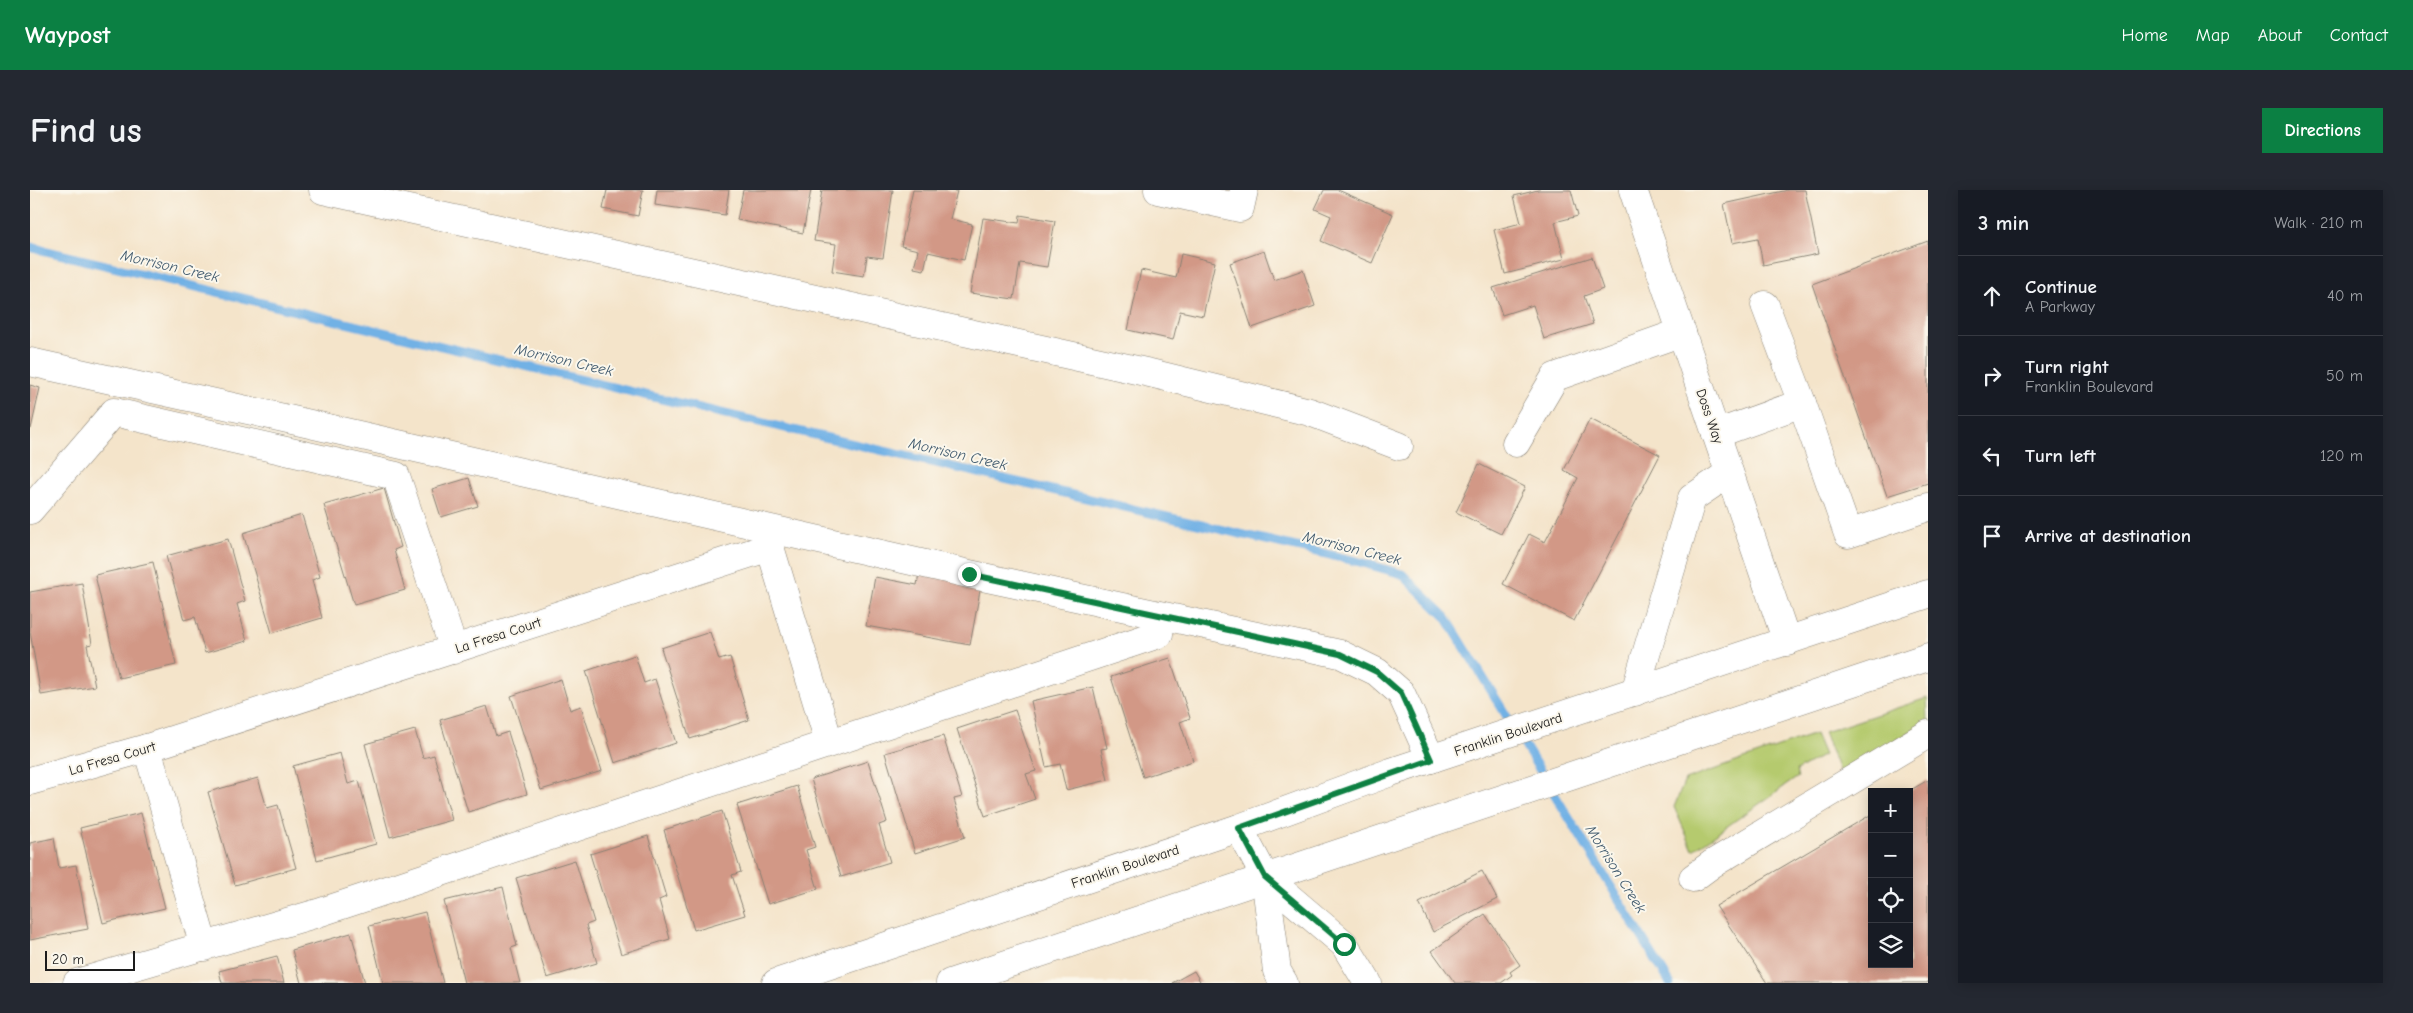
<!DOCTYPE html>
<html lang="en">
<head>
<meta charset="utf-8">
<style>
  :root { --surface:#171b24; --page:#242831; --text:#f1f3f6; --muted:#9ea1a6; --line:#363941; --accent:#0b8043 }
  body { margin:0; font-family:"Comic Neue",sans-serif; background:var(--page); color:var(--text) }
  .controls { position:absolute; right:15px; bottom:15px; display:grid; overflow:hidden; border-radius:0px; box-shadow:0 2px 12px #0003 }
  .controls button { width:45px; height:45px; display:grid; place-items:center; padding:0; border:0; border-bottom:1px solid var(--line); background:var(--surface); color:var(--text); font:25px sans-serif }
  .scale { position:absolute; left:15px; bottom:12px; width:90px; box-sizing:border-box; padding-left:5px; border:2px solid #1c1c1c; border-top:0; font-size:14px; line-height:18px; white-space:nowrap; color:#1c1c1c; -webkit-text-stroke:4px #fbf7ec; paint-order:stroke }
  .stop { position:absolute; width:15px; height:15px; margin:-11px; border:4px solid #0b8043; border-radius:50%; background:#fff }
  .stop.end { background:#0b8043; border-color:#fff; box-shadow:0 1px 5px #0008 }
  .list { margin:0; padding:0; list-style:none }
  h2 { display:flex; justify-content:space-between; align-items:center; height:65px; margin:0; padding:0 20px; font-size:21px }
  h2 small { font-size:16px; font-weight:400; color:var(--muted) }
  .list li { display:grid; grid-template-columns:32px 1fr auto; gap:15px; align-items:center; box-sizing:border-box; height:80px; padding:0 20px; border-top:1px solid var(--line) }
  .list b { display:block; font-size:19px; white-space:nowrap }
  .list p { margin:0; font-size:16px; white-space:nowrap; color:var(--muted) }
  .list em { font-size:16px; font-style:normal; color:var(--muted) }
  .icon { flex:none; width:28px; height:28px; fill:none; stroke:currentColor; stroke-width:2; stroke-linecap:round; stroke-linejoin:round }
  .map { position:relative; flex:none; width:1898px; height:793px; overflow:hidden; border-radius:0px }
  header { display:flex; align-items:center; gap:30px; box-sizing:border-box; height:70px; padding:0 25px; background:var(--accent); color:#fff }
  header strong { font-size:24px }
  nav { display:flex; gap:28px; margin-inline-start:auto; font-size:18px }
  .intro { display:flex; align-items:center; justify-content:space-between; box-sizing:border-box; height:120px; padding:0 30px }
  h1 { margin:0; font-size:35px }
  .button { padding:12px 22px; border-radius:0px; background:var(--accent); color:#fff; font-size:18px; font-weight:700 }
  main { display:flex; gap:30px; padding:0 30px }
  aside { flex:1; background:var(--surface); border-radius:0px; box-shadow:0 2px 12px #0003 }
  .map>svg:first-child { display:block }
  .green { fill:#b5ca6e; stroke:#687345 }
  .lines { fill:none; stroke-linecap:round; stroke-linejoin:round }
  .stream { stroke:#71b1e5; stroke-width:9 }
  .building { fill:#d29886 }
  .minor-casing { stroke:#888073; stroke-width:29 }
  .major-casing { stroke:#888073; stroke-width:29 }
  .minor { stroke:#fff; stroke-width:28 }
  .major { stroke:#fff; stroke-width:28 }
  .route { stroke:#0b8043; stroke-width:6 }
  .labels { text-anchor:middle; stroke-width:4; stroke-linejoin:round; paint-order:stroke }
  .street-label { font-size:14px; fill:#1c1c1c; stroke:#fbf7ec }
  .water-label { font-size:15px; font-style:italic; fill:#3e586c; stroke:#fbf7ec }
</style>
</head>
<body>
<header>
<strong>Waypost</strong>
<nav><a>Home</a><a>Map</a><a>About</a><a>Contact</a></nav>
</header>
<div class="intro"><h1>Find us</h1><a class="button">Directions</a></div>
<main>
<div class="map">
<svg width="1898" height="793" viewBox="0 0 1898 793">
  <rect width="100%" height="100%" fill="#fbf7ec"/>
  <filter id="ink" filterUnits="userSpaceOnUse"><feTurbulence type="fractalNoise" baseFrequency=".02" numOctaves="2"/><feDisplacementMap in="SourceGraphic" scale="10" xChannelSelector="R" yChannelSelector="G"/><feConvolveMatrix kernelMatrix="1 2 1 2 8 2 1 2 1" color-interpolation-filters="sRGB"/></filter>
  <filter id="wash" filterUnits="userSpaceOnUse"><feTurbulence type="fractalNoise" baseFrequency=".0096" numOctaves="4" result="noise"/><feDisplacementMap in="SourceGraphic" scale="20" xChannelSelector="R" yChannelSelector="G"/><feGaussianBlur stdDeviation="1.12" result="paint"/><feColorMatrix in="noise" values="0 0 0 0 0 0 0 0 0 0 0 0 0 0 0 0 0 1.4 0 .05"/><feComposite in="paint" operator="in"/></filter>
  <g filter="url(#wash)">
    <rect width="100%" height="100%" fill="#f4e4ca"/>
    <g class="green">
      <path d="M1897,508L1898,530L1811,586L1794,542Z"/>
      <path d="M1785,544L1794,565L1766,581L1768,587L1663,660L1644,617L1655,590Z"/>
    </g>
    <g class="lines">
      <path class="stream" d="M0,57L661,216L1326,371L1372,384L1416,427L1640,793"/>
    </g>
    <g id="blocks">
      <g class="building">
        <path d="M577,0H613L608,26L573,19Z"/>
        <path d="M627,0H699L695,25L625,15Z"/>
        <path d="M713,0H781L773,43L707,30Z"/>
        <path d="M792,0H863L853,68L837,66L834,86L802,81L806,54L784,51Z"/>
        <path d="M883,0L927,1L920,29L942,34L934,70L898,62L894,80L884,78L888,60L871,56Z"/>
        <path d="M1294,0H1308L1363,24L1342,73L1291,51L1301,26L1285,19Z"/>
        <path d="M1508,0H1541L1548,26L1525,32L1534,69L1475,84L1464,40L1491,33L1484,6Z"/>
        <path d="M1758,0H1775L1788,64L1733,75L1728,48L1702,53L1694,14Z"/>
        <path d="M990,25L1025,31L1017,77L990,73L984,109L940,103L953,28L989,33Z"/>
        <path d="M1898,51V293L1857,306L1782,94Z"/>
        <path d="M1234,61L1244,90L1273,80L1285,116L1222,138L1200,73Z"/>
        <path d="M1151,64L1185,72L1173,126L1150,121L1143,150L1098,140L1111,80L1146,88Z"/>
        <path d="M1562,67L1573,99L1554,106L1563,134L1514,149L1503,115L1472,125L1463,98Z"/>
        <path d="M0,195L10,198L1,239H0Z"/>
        <path d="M1560,229L1630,265L1544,431L1473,394L1499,344L1515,352L1548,288L1534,280Z"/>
        <path d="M1449,274L1495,297L1471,344L1426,322Z"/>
        <path d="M439,288L448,316L411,327L402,299Z"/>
        <path d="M354,298L371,357L364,360L375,400L324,415L294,315Z"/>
        <path d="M272,325L290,387L282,390L292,428L242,443L213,343Z"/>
        <path d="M198,349L215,411L207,414L217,451L175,463L165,427L154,430L136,366Z"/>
        <path d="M123,372L146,475L89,488L65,385Z"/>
        <path d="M889,383L951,395L940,455L836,436L845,387L887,395Z"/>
        <path d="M52,393L62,454L57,455L65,496L11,505L0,442V402Z"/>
        <path d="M680,442L689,470L700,467L719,530L660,549L631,458Z"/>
        <path d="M605,465L614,493L625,489L646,553L585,573L556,481Z"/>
        <path d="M1140,468L1160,528L1150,532L1163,571L1113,587L1081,487Z"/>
        <path d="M531,489L540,520L551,516L572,581L511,600L481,506Z"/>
        <path d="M1063,497L1077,558L1071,559L1078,590L1036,600L1030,574L1016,577L1001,511Z"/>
        <path d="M457,516L466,546L478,542L497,604L438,622L410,530Z"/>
        <path d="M985,520L1006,581L996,584L1005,609L955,626L927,539Z"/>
        <path d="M385,540L393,568L404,565L422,630L360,647L335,554Z"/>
        <path d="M913,546L932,607L924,609L935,647L885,663L855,563Z"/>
        <path d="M310,563L318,594L329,591L346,654L287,670L263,576Z"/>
        <path d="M838,571L857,632L849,635L860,672L811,687L781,589Z"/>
        <path d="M228,588L237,618L248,615L266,678L205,695L178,602Z"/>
        <path d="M1898,590V793H1737L1686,716L1842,624V774H1879V601Z"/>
        <path d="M767,596L785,657L776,660L788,699L738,714L707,615Z"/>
        <path d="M692,621L711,682L702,685L715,725L664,740L634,640Z"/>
        <path d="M111,623L135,718L73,733L50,638Z"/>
        <path d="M618,646L636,707L629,710L640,749L591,764L560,664Z"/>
        <path d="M24,648L29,678L46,675L58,739L0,750V653Z"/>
        <path d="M545,670L564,732L556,735L567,773L517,788L486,688Z"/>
        <path d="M1452,681L1467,709L1403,742L1389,713Z"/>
        <path d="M473,697L487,756L481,758L490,793H434L414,711Z"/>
        <path d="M395,722L413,793H353L339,736Z"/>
        <path d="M1455,724L1490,775L1480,782L1482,785L1471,793H1425L1402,761Z"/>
        <path d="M321,743L335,793H271L262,760Z"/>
        <path d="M247,766L254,793H192L189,781Z"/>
        <path d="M1164,781L1171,793H1142Z"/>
      </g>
    </g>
  </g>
  <g filter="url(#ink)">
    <use href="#blocks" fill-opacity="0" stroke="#888073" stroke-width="1"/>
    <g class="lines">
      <g class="minor-casing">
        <g id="minor">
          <path d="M293,0L1120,183L1280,222L1369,256"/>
          <path d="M1128,0L1210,18L1214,0"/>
          <path d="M1603,0L1757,452"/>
          <path d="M0,172L258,229L939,384L1310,464L1347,482L1371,503L1401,569"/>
          <path d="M1772,213L1818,344L1898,317"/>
          <path d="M1686,244L1772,213L1735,115"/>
          <path d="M1486,253L1525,187L1652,142"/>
          <path d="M0,320L84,222L366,286L424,460"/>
          <path d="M1605,502L1662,308L1699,283"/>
          <path d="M117,558L174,757"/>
          <path d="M0,591L117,558L740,357L799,552"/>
          <path d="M1209,638L1235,687L1247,781L1254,793"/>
          <path d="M1235,687L1314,754L1338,793"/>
          <path d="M1663,688L1682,674L1898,544"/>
          <path d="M47,793L288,723L1129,444"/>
        </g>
      </g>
      <g class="major-casing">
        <g id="major">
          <path d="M746,793L1209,638L1361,582L1898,404"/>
          <path d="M920,793L1898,467"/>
        </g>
      </g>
      <use href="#minor" class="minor"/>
      <use href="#major" class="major"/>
    </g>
  </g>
  <g class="lines" filter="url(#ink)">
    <path class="route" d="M939,384L1310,464L1347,482L1371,503L1401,570L1209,638L1235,687L1314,754"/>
  </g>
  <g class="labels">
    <g class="street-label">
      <text transform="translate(1680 226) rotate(71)" y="5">Doss Way</text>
      <text transform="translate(468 445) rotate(-18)" y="5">La Fresa Court</text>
      <text transform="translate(1478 544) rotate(-18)" y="5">Franklin Boulevard</text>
      <text transform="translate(82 568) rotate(-16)" y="5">La Fresa Court</text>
      <text transform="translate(1095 676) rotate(-18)" y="5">Franklin Boulevard</text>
    </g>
    <g class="water-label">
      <text transform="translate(140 76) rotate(13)" y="5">Morrison Creek</text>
      <text transform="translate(534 170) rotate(13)" y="5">Morrison Creek</text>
      <text transform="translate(928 264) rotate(13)" y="5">Morrison Creek</text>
      <text transform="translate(1322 358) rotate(14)" y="5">Morrison Creek</text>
      <text transform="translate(1586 679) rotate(58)" y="5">Morrison Creek</text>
    </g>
  </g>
</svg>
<div class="controls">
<button>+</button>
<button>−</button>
<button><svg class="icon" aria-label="locate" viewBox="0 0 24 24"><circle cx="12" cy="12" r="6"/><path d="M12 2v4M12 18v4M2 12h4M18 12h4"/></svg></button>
<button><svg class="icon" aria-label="layers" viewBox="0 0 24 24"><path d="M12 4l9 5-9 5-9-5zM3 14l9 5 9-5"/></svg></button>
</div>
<div class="scale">20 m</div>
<div class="stop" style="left:1314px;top:754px"></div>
<div class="stop end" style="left:939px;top:384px"></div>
</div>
<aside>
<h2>3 min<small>Walk · 210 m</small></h2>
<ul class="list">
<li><svg class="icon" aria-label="ahead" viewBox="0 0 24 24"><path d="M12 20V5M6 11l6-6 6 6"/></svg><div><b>Continue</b><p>A Parkway</p></div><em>40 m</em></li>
<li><svg class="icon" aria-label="right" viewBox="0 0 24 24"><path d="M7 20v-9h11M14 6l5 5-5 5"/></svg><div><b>Turn right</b><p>Franklin Boulevard</p></div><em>50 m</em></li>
<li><svg class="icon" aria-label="left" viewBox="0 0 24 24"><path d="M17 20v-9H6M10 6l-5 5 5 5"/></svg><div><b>Turn left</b></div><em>120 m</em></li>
<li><svg class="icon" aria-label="arrive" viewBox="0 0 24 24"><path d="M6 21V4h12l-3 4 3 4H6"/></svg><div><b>Arrive at destination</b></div></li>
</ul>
</aside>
</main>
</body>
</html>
